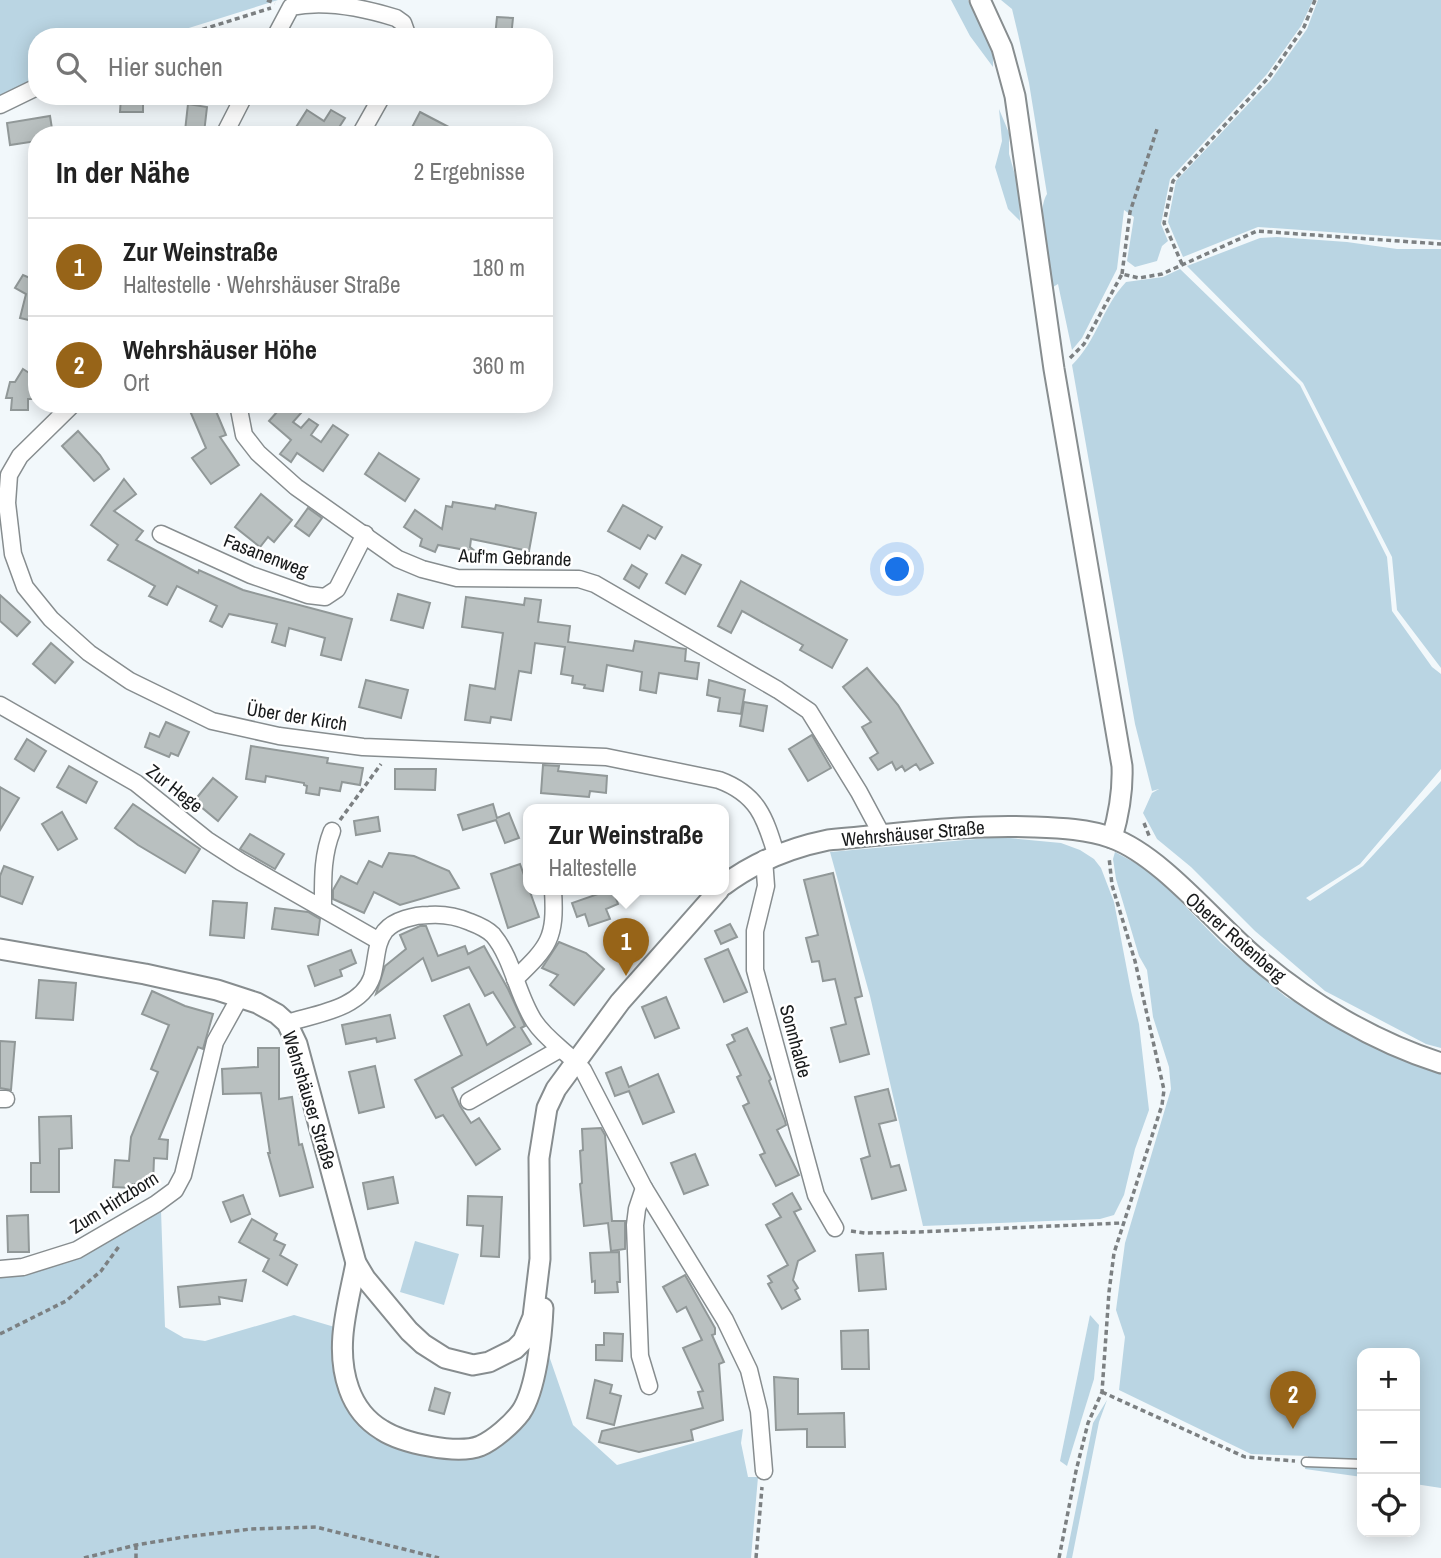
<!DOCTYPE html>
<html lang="de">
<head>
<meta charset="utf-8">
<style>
  :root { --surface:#fff; --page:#f2f2f2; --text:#222; --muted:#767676; --line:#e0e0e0; --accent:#976418 }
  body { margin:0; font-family:"Archivo Narrow",sans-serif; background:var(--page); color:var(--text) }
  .controls { position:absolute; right:21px; bottom:21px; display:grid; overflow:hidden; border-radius:14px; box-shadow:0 4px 18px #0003 }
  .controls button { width:63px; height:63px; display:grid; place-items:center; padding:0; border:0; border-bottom:2px solid var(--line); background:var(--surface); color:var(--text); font:35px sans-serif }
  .you { position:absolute; left:898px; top:570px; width:24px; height:24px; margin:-18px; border:5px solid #fff; border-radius:50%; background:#1a73e8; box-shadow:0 0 0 10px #1a73e833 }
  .badge { display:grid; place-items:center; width:46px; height:46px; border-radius:50%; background:var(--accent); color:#fff; font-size:23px; font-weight:700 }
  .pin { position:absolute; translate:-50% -58px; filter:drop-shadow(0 2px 4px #0008) }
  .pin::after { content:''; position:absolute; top:37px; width:24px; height:21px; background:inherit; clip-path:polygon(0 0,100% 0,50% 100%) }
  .popup { position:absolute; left:523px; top:804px; width:206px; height:91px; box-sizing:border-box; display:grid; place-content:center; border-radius:14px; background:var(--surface); filter:drop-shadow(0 2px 5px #0005); font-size:23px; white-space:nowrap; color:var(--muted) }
  .popup b { font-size:26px; color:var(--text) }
  .popup::after { content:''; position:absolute; left:50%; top:100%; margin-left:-14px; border:14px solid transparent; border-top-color:var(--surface) }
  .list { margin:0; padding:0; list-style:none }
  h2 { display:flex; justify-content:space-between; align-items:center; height:91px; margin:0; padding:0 28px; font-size:30px }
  h2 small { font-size:23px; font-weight:400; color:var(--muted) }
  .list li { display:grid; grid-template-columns:46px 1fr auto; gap:21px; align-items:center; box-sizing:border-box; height:98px; padding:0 28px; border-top:2px solid var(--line) }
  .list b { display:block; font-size:26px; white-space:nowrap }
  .list p { margin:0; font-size:23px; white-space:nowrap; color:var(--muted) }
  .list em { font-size:23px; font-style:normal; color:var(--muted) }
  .icon { flex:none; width:38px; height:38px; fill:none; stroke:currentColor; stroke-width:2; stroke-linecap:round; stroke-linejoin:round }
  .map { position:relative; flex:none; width:1441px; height:1558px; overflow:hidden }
  .search { position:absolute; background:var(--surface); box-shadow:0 4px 18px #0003; left:28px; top:28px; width:525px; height:77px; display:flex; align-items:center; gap:18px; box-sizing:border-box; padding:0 24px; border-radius:28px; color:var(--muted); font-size:26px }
  .panel { position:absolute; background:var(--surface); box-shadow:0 4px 18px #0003; left:28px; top:126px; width:525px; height:287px; border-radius:28px }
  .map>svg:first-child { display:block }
  .green { fill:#bad5e3 }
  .building { fill:#b9c0c0; stroke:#919898; stroke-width:2 }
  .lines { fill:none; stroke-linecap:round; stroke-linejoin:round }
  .service-casing { stroke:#878d8f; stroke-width:11 }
  .minor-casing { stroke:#878d8f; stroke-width:19 }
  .tertiary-casing { stroke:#878d8f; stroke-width:23 }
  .path { stroke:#7c8082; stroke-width:3.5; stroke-dasharray:5 3.5; stroke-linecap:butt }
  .service { stroke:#fff; stroke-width:8 }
  .minor { stroke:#fff; stroke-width:16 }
  .tertiary { stroke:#fff; stroke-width:19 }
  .labels { text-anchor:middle; stroke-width:5; stroke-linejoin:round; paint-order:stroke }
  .street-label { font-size:19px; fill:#181a1b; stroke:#fff }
</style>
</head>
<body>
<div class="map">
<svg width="1441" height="1558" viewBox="0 0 1441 1558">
  <rect width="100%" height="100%" fill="#f2f8fb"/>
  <g class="green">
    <path d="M0,0H278L160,37H37V89L0,106Z"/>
    <path d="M951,0H968L969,2L993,46V67L970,36Z"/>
    <path d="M1001,0H1313L1301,26L1267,74L1170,179L1161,224L1168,241L1162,246L1157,261L1135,267L1127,261L1134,217L1124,210L1117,269L1082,338L1072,350L1058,284L1053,287C1048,263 1035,213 1047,194L1029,83L1018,34L1012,9Z"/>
    <path d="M1318,0H1441V240L1258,227L1183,257L1168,222L1176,181L1271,80L1307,29Z"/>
    <path d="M999,109L1009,133V154L1019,189L1020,221L1008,209L995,167L1002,141Z"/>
    <path d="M1277,237L1347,242L1397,249H1441V668L1397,610L1392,557L1303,383L1187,266L1260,238Z"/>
    <path d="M1180,269L1300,385L1387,557L1392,611L1432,667L1441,674V769L1360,864L1306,898L1310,901L1363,866L1441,781V1048L1426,1044L1325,991L1255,931L1191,867L1157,839L1143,813L1152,793L1159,789L1152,791L1135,724L1072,365C1096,342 1103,306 1126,282L1163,277Z"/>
    <path d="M999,837L1061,843L1080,850L1094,859L1101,868L1114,902L1131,991L1139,1024L1149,1110L1135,1149L1124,1195L1114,1215L1100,1219L923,1226L870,996L830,852Z"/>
    <path d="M1115,852L1152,872L1221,943L1286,997L1375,1046L1441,1073V1488L1415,1484V1353H1362V1477L1305,1469L1308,1456L1251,1454L1119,1390L1125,1337L1116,1310L1125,1243L1171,1089L1169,1067L1153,1017L1147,970L1139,956L1116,879L1113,859Z"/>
    <path d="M161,1210L165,1327L184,1338L205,1341L294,1315L338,1328L336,1348L381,1438L493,1447L547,1350L573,1425L617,1465L743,1429L741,1443L748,1477H758L751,1558H0V1278L66,1263Z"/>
    <path d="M415,1241L459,1254L444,1305L400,1292Z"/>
    <path d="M1090,1315L1099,1325L1094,1379L1067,1466L1060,1461Z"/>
    <path d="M1107,1400L1099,1422L1072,1558H1066L1093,1423Z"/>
  </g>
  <g class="building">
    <path d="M497,17L513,18L511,37H495Z"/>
    <path d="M121,96H143V112H120Z"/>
    <path d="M188,104L207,107L204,133L185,131Z"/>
    <path d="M307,110L324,121L331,110L345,118L338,129L336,128L347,135H291Z"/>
    <path d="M420,112L464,135H408Z"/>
    <path d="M50,116L53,135H37V141L10,145L7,123Z"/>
    <path d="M31,273L37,274V322L20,318L26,294L15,288L23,275L30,278Z"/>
    <path d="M23,369L37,378V399H28V410H11L12,398H6L10,382H15Z"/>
    <path d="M187,404H213L226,435L220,437L239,465L211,484L192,458L206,448Z"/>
    <path d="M284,404H309L293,422L301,428L309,419L318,425L311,435L321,442L333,425L348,435L323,471L297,453L291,462L280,454L291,440L269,421Z"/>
    <path d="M78,431L100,455L109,469L94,481L62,446Z"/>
    <path d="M379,453L419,479L405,501L365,474Z"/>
    <path d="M124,479L136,494L114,511L143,531L136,540L198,573L199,570L243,590L352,619L341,660L321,655L325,638L289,628L285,646L272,642L277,624L229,614L222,627L210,621L217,606L177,586L167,605L149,596L155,586L108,560L118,545L91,525Z"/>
    <path d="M261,494L292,520L274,542L268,537L260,547L235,527Z"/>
    <path d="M453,502L495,509L496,505L536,513L529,551L471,539L470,547L476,552L438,545L435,552L420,546L422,539L404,527L415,510L442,529L446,506L452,507Z"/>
    <path d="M623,505L662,527L655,539L648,535L640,549L608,531Z"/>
    <path d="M308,508L322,518L309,536L295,526Z"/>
    <path d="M682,555L701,565L685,594L666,583Z"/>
    <path d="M632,565L647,574L639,588L624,579Z"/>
    <path d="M741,581L847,640L832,668L800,650L803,645L742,611L731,633L718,626Z"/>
    <path d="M398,594L430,603L423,628L391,620Z"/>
    <path d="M0,595L30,622L17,636L0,621Z"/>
    <path d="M466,597L524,605L525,598L541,600L538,622L570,626L568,642L633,651L635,641L686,649L685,661L699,663L697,679L659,673L656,693L640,690L642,672L607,665L603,691L584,688L585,685L572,683L573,676L561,674L565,647L535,643L531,673L519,671L511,720L491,717L490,723L465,720L470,685L495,689L503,633L462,627Z"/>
    <path d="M51,643L73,662L55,683L33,664Z"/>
    <path d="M867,668L898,705L933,763L920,770L916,764L905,771L902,766L896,770L892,762L878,770L870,758L878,753L862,727L871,722L843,687Z"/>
    <path d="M366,680L408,690L401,718L359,707Z"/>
    <path d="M709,680L745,690L741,714L718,711L720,698L707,695Z"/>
    <path d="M744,702L767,706L763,731L740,726Z"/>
    <path d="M166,722L189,732L178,756L171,753L169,757L145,747L150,733L159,737Z"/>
    <path d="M812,735L831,768L808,781L789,749Z"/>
    <path d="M27,739L46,751L34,771L15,759Z"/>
    <path d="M251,746L328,758L327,763L363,768L360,785L342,782L340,791L320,788L319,795L306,793L307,786L304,785V783L266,776L265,782L246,779Z"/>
    <path d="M543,765L559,766L558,771L607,776L606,793L590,791L589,797L541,793Z"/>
    <path d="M69,766L97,782L86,803L57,787Z"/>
    <path d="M395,769H436L435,790L395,789Z"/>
    <path d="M213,778L237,797L218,821L194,801Z"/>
    <path d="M0,787L19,798L0,830Z"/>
    <path d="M133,804L200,849L185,873L138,845L115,828Z"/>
    <path d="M493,804L497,818L509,813L519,838L505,843L496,820L463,830L458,815Z"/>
    <path d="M62,812L77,839L58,850L42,824Z"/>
    <path d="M378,817L380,831L356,835L354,821Z"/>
    <path d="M250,834L284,854L275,869L240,849Z"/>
    <path d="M389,853L414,856L449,871L459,888L400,905L374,892L364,913L333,899V890L341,876L357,884L369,861L382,867Z"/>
    <path d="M520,864L539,917L508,928L491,874Z"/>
    <path d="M4,866L33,877L22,904L0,896V876Z"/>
    <path d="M833,873L862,996L855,998L869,1054L840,1062L831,1028L846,1024L835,979L823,981L819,961L812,962L806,938L818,935L804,880Z"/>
    <path d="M603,890H613L618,904L606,909L610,919L589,926L585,914L577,917L572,903L601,893Z"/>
    <path d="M213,901L247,903L244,938L210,935Z"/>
    <path d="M275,908L308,912L320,919L318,935L272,929Z"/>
    <path d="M730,924L737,937L721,944L715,931Z"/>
    <path d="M420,926H426L438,956L465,946L468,954L484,946L508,989L525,1026L521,1028L531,1044L452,1088L460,1106L471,1123L479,1118L500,1149L476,1165L443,1115L436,1118L415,1080L462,1055L444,1016L469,1004L487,1045L515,1027L493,992L485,996L469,967L432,981L423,958L376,994L385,966L406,949L400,935Z"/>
    <path d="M559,942L586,953L604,969L574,1005L550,985L558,975L542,968Z"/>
    <path d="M728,949L747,992L724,1002L705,959Z"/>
    <path d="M351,950L356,963L340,970L342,976L315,986L308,966Z"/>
    <path d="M39,980L76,983L73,1020L36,1018Z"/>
    <path d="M152,991L185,1006L213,1014L203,1049L198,1047L159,1139L168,1140L167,1159L154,1158L153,1185L133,1184V1188L113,1187L115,1160L129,1161L131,1137L158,1072L151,1069L169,1025L142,1014Z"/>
    <path d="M666,997L679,1028L655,1038L642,1007Z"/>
    <path d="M390,1015L395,1038L377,1042L376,1038L346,1044L342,1025Z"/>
    <path d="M747,1028L771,1079L769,1081L785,1121L786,1125L777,1130L799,1175L776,1186L760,1155L765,1153L743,1106L749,1103L737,1077L741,1075L727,1045L735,1041L732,1035Z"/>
    <path d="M0,1041L15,1042L11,1090L0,1088Z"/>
    <path d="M258,1048H279V1099L292,1097L299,1145L302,1144L313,1187L280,1196L268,1153H270L261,1093L223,1094L222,1069L258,1067Z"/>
    <path d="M375,1066L384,1107L359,1113L349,1072Z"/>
    <path d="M621,1067L629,1087L658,1074L674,1112L643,1124L629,1091L615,1096L606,1073Z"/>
    <path d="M888,1089L896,1120L879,1124L891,1167L899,1165L906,1190L872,1199L861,1159L870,1156L855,1097Z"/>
    <path d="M71,1116L72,1148L59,1149V1192H31V1163H40L39,1117Z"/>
    <path d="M601,1128L605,1135L612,1221H625V1249L611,1251L608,1223L584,1226L580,1184L582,1183L580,1151L583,1150L582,1129Z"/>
    <path d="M695,1154L708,1185L684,1194L671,1163Z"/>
    <path d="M393,1177L398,1203L368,1209L363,1183Z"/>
    <path d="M792,1193L801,1209L794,1212L815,1251L798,1261L793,1280L798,1288L795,1290L800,1299L782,1309L768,1284L772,1282L768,1276L788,1265L766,1225L781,1217L773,1204Z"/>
    <path d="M243,1195L250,1214L231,1222L223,1202Z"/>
    <path d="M468,1196L502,1197L499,1257L481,1256L483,1226L467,1225Z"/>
    <path d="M28,1215L29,1252H8L7,1216Z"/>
    <path d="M252,1219L277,1234L274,1240L285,1245L280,1255L297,1265L287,1285L263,1271L269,1259L239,1242Z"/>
    <path d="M619,1252L620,1282H617L618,1292L595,1293V1281L592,1282L590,1253Z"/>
    <path d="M883,1253L886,1289L859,1291L856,1255Z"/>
    <path d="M685,1275L715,1328V1334L712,1335L724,1362L719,1364L723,1420L691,1430L693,1440L639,1452L599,1442L602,1431L703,1408L698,1392L703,1391L683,1348L702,1340L686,1307L677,1312L663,1287Z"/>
    <path d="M246,1280L242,1301L219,1297L220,1304L180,1307L178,1287Z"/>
    <path d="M868,1330L869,1369H842L841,1331Z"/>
    <path d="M604,1333L623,1334L622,1361L596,1360V1345H604Z"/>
    <path d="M774,1377L798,1379V1414L844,1413L845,1447H807V1429L776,1430Z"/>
    <path d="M595,1380L612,1385L610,1393L621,1396L614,1425L587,1418Z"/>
    <path d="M435,1388L450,1393L444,1414L429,1410Z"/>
  </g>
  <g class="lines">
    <g class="service-casing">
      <path id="service" d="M1306,1462L1362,1464"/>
    </g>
    <g class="minor-casing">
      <g id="minor">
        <path d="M275,37L291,7C324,0 364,8 396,18L403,23L408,37"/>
        <path d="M0,105L37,87"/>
        <path d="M224,135L244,96"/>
        <path d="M360,135L382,96"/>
        <path d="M73,404L20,456L9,475L7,503L13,554L25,587L51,619L89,653L130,681L212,721L279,736L363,747L606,757L719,780C757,794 765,817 776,854"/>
        <path d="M238,404L244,435L258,453L296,487L398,559L422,569L457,578L579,579L595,584L778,690L809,711L859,792L882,835"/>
        <path d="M161,534L251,575L308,595L325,597L337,589L365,534"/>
        <path d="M0,705L136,783L207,840L241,862L379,941"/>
        <path d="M764,859L766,886L755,931V970L816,1195L835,1228"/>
        <path d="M323,907C323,880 322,856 332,831"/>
        <path d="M515,979C549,946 556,939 553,890"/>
        <path d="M287,1023C315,1014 361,1009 372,977C377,961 375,944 385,931C394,920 415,915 429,915C443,914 456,916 470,922C478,925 487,929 493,935C513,959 517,995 534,1021C547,1041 568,1052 583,1070L644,1188L725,1320L749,1370L759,1411L764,1471"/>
        <path d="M0,1099H6"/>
        <path d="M469,1101L560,1049"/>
        <path d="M644,1188L637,1209L635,1225L640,1356L649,1386"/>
        <path d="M0,1269L23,1267L77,1250L156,1204L175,1190L183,1175L215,1042L240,997"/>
      </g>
    </g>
    <g class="tertiary-casing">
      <g id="tertiary">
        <path d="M980,0L1002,48L1015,96L1054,369L1122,766C1123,790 1119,814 1112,838"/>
        <path d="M724,885C756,861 789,848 828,840C897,834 966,824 1034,827C1060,828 1088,829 1112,838C1161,856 1213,921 1254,956C1307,1002 1374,1042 1441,1063"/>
        <path d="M0,949L145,974L217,990L257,1003L277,1014L287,1023L297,1044L356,1263L365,1278L409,1331L423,1344L445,1358L473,1365L489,1362L515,1349L523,1341L533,1317L540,1259L539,1158L547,1108L556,1089L620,1002L719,890"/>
        <path d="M356,1263C348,1305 334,1347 349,1389C355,1406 367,1421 382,1430C402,1443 457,1455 480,1446C494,1440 512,1424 521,1412C536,1390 542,1335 543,1308"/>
      </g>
    </g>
    <g class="path">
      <path d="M267,0L275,3"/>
      <path d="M178,37L271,8"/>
      <path d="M1182,264L1164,223L1173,181L1269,77L1304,27L1315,0"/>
      <path d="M1122,274L1130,212L1158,126"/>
      <path d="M1070,358L1084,344L1122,274L1139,278L1162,274L1257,231L1441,244"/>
      <path d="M340,820L381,764"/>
      <path d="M1144,823L1150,838"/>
      <path d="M851,1231L865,1233L918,1232L1122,1223"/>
      <path d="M0,1334L66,1301L101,1271L120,1245"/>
      <path d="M1102,1392L1245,1457L1295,1461"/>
      <path d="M136,1545V1558"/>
      <path d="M84,1558L136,1545L184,1537L251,1529L316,1527L439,1558"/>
      <path d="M756,1558L762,1487"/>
      <path d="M1059,1558L1076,1471L1088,1423L1102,1392L1109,1292L1114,1253L1162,1105L1164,1090L1135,961L1112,885L1109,857"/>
    </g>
    <use href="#service" class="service"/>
    <use href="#minor" class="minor"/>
    <use href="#tertiary" class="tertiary"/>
  </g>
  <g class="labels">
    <g class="street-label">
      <text transform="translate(266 555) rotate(21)" y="7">Fasanenweg</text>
      <text transform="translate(515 557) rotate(2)" y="7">Auf'm Gebrande</text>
      <text transform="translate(297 716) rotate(9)" y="7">Über der Kirch</text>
      <text transform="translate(175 788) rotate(38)" y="7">Zur Hege</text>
      <text transform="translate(913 833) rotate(-5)" y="7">Wehrshäuser Straße</text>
      <text transform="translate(1236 937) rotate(41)" y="7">Oberer Rotenberg</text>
      <text transform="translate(796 1041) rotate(75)" y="7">Sonnhalde</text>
      <text transform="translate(310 1100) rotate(73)" y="7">Wehrshäuser Straße</text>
      <text transform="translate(114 1202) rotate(-32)" y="7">Zum Hirtzborn</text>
    </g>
  </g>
</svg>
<div class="controls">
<button>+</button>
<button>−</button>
<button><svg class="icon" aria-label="locate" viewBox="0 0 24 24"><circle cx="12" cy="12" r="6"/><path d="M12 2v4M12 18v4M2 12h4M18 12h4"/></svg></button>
</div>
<div class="you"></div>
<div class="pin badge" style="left:626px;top:976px">1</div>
<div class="popup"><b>Zur Weinstraße</b>Haltestelle</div>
<div class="pin badge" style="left:1293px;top:1429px">2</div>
<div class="search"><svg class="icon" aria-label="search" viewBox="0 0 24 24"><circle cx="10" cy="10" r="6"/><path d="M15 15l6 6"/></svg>Hier suchen</div>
<section class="panel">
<h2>In der Nähe<small>2 Ergebnisse</small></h2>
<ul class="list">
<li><span class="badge">1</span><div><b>Zur Weinstraße</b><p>Haltestelle · Wehrshäuser Straße</p></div><em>180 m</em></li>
<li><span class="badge">2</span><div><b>Wehrshäuser Höhe</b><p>Ort</p></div><em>360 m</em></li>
</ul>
</section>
</div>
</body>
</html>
